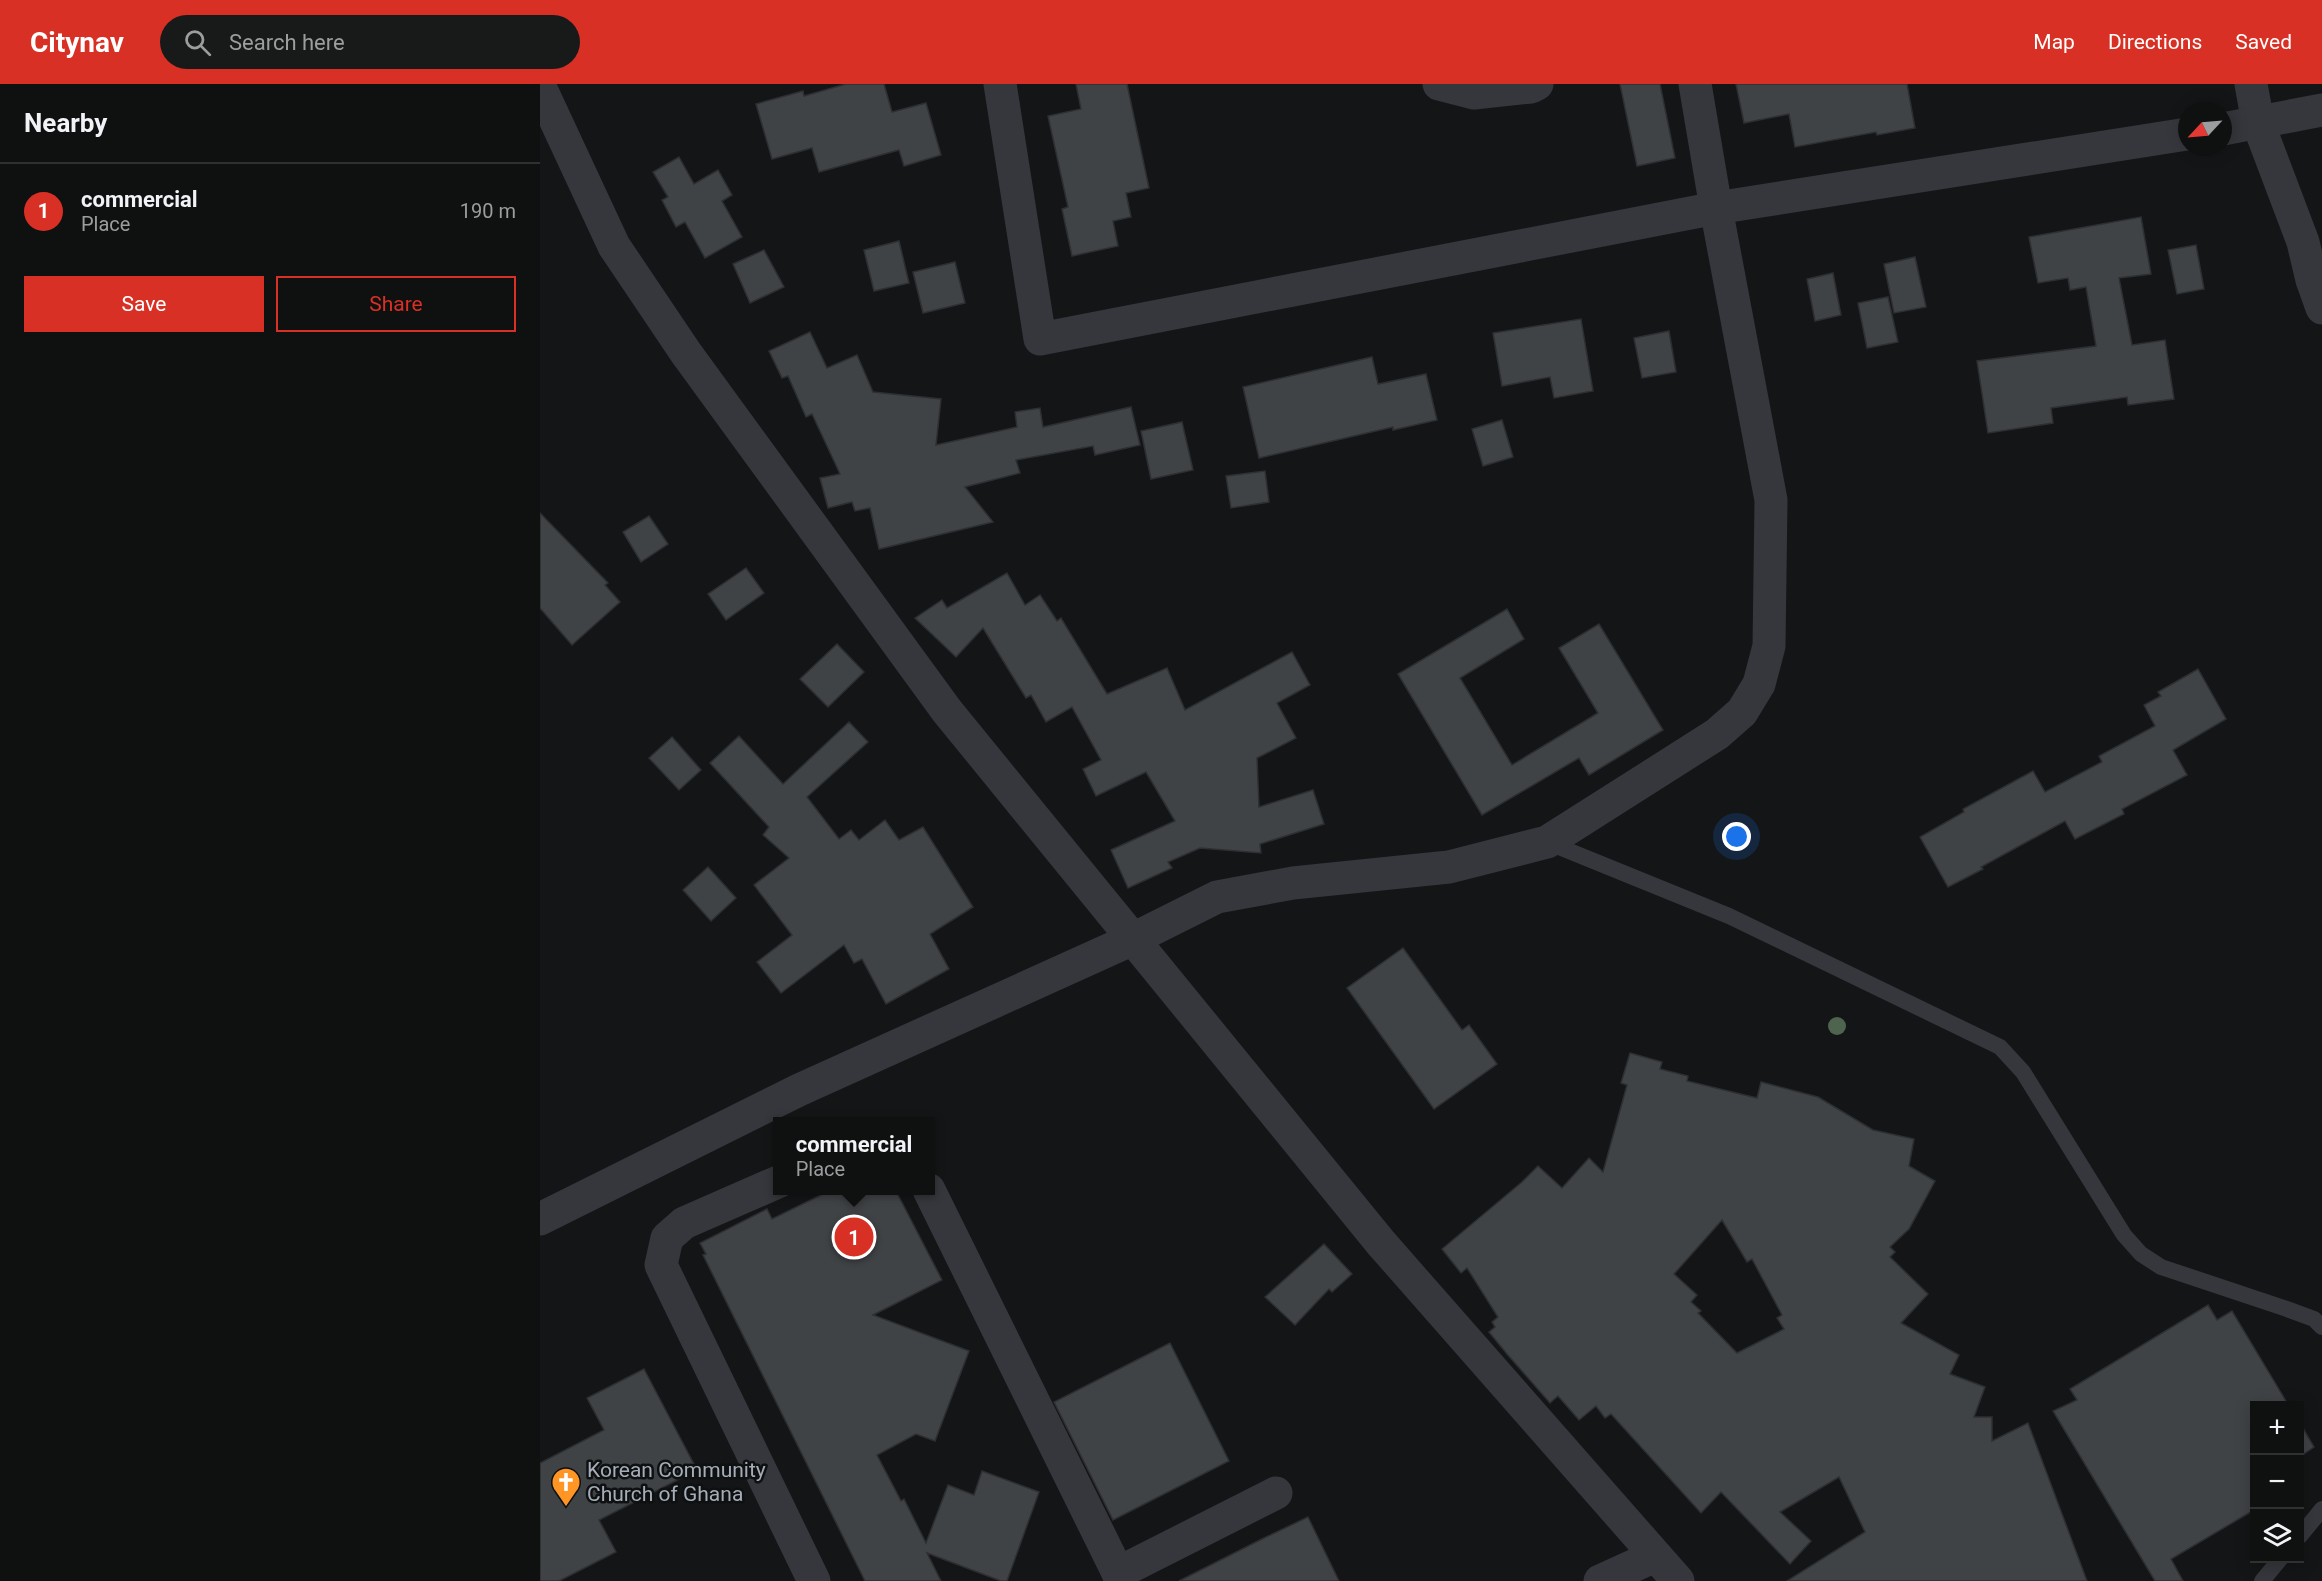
<!DOCTYPE html>
<html lang="en">
<head>
<meta charset="utf-8">
<style>
  :root { --surface:#0f1010; --page:#181919; --text:#f1f3f6; --muted:#9b9d9f; --line:#2f3030; --accent:#d93025 }
  body { margin:0; font-family:Roboto,sans-serif; background:var(--page); color:var(--text) }
  .controls { position:absolute; right:18px; bottom:18px; display:grid; overflow:hidden; border-radius:0px; box-shadow:0 3px 15px #0003 }
  .controls button { width:54px; height:54px; display:grid; place-items:center; padding:0; border:0; border-bottom:2px solid var(--line); background:var(--surface); color:var(--text); font:30px sans-serif }
  .compass { position:absolute; left:1638px; top:18px; width:54px; height:54px; border-radius:50%; background:var(--surface); box-shadow:0 3px 15px #0003; rotate:244deg }
  .you { position:absolute; left:1197px; top:753px; width:21px; height:21px; margin:-15px; border:4px solid #fff; border-radius:50%; background:#1a73e8; box-shadow:0 0 0 9px #1a73e833 }
  .badge { display:grid; place-items:center; width:39px; height:39px; border-radius:50%; background:var(--accent); color:#fff; font-size:20px; font-weight:700 }
  .pin { position:absolute; translate:-50% -50%; border:3px solid #fff; box-shadow:0 2px 6px #0006 }
  .popup { position:absolute; left:233px; top:1033px; width:162px; height:78px; box-sizing:border-box; display:grid; place-content:center; border-radius:0px; background:var(--surface); filter:drop-shadow(0 2px 4px #0005); font-size:20px; white-space:nowrap; color:var(--muted) }
  .popup b { font-size:22px; color:var(--text) }
  .popup::after { content:''; position:absolute; left:50%; top:100%; margin-left:-12px; border:12px solid transparent; border-top-color:var(--surface) }
  .list { margin:0; padding:0; list-style:none }
  h2 { display:flex; justify-content:space-between; align-items:center; height:78px; margin:0; padding:0 24px; font-size:26px }
  h2 small { font-size:20px; font-weight:400; color:var(--muted) }
  .list li { display:grid; grid-template-columns:39px 1fr auto; gap:18px; align-items:center; box-sizing:border-box; height:96px; padding:0 24px; border-top:2px solid var(--line) }
  .list b { display:block; font-size:22px; white-space:nowrap }
  .list p { margin:0; font-size:20px; white-space:nowrap; color:var(--muted) }
  .list em { font-size:20px; font-style:normal; color:var(--muted) }
  .actions { display:flex; gap:12px; padding:18px 24px }
  .actions a { flex:1; padding:14px 0; border:2px solid var(--accent); border-radius:0px; text-align:center; font-size:21px; color:var(--accent) }
  .actions .main { background:var(--accent); color:#fff }
  .icon { flex:none; width:33px; height:33px; fill:none; stroke:currentColor; stroke-width:2; stroke-linecap:round; stroke-linejoin:round }
  .map { position:relative; flex:none; width:1782px; height:1497px; overflow:hidden }
  header { display:flex; align-items:center; gap:36px; box-sizing:border-box; height:84px; padding:0 30px; background:var(--accent); color:#fff }
  header strong { font-size:28px }
  nav { display:flex; gap:33px; margin-inline-start:auto; font-size:21px }
  .search { width:420px; height:54px; background:var(--page); display:flex; align-items:center; gap:15px; box-sizing:border-box; padding:0 21px; border-radius:33px; color:var(--muted); font-size:22px }
  main { display:flex }
  aside { flex:1; background:var(--surface) }
  .map>svg:first-child { display:block }
  .building { fill:#404346; stroke:#2e2f33; stroke-width:1.5; fill-rule:evenodd }
  .lines { fill:none; stroke-linecap:round; stroke-linejoin:round }
  .lane { stroke:#35373c; stroke-width:16 }
  .street { stroke:#35373c; stroke-width:33 }
  .tree { fill:#4e644e }
  .labels { text-anchor:middle; stroke-width:5; stroke-linejoin:round; paint-order:stroke }
  .poi-label { font-size:21px; fill:#a5aeb8; stroke:#0f1011; text-anchor:start }
</style>
</head>
<body>
<header>
<strong>Citynav</strong>
<div class="search"><svg class="icon" aria-label="search" viewBox="0 0 24 24"><circle cx="10" cy="10" r="6"/><path d="M15 15l6 6"/></svg>Search here</div>
<nav><a>Map</a><a>Directions</a><a>Saved</a></nav>
</header>
<main>
<aside>
<h2>Nearby<small></small></h2>
<ul class="list">
<li><span class="badge">1</span><div><b>commercial</b><p>Place</p></div><em>190 m</em></li>
</ul>
<div class="actions"><a class="main">Save</a><a>Share</a></div>
</aside>
<div class="map">
<svg width="1782" height="1497" viewBox="0 0 1782 1497">
  <rect width="100%" height="100%" fill="#141516"/>
  <g class="building">
    <path d="M306,0H344L352,28L386,19L401,71L364,82L359,66L279,88L272,64L232,75L216,20L263,7L264,12Z"/>
    <path d="M536,0H587L609,104L586,109L591,133L573,137L578,162L532,172L522,125L528,123L508,32L541,25Z"/>
    <path d="M1080,0H1120L1135,74L1097,82Z"/>
    <path d="M1196,0H1367L1375,44L1337,51L1336,48L1255,63L1249,30L1204,39Z"/>
    <path d="M139,73L154,100L178,86L192,111L182,117L202,153L165,174L145,138L136,143L122,116L128,113L113,88Z"/>
    <path d="M1601,133L1611,190L1579,194L1592,261L1625,256L1634,315L1588,321L1587,313L1511,324L1513,339L1448,349L1437,277L1556,262L1546,203L1530,206L1528,194L1498,199L1489,153Z"/>
    <path d="M359,157L369,199L334,207L324,166Z"/>
    <path d="M1656,161L1664,205L1637,210L1628,166Z"/>
    <path d="M224,166L244,203L210,219L193,180Z"/>
    <path d="M1375,173L1386,223L1354,229L1344,180Z"/>
    <path d="M415,178L425,219L383,229L373,188Z"/>
    <path d="M1293,189L1301,231L1275,237L1267,195Z"/>
    <path d="M1348,213L1358,258L1327,264L1318,219Z"/>
    <path d="M1041,235L1053,307L1014,314L1010,293L962,302L953,249Z"/>
    <path d="M1129,247L1136,288L1102,294L1094,254Z"/>
    <path d="M270,248L287,284L317,271L333,308L401,315L396,361L477,343L475,328L500,324L503,343L591,323L600,361L555,371L553,362L476,376L480,389L425,403L453,438L339,465L330,424L315,427L312,418L288,424L280,394L300,390L272,330L266,333L248,292L242,294L229,267Z"/>
    <path d="M832,273L838,300L886,290L897,336L853,346V343L719,374L703,303Z"/>
    <path d="M962,336L973,373L943,382L932,345Z"/>
    <path d="M642,338L653,386L611,395L601,347Z"/>
    <path d="M725,387L729,418L691,424L686,392Z"/>
    <path d="M0,429L68,499L65,501L80,518L32,561L0,524Z"/>
    <path d="M109,432L128,460L101,478L83,448Z"/>
    <path d="M206,484L224,509L186,536L168,510Z"/>
    <path d="M467,489L485,521L500,511L517,537L521,534L567,610L627,584L645,626L752,568L770,601L737,619L756,654L717,674L719,723L773,706L784,740L720,760L721,769L660,764L628,778L632,784L588,804L571,766L635,737L606,688L556,712L543,685L561,676L532,623L506,638L491,611L486,614L443,544L416,573L375,534L402,516L407,524Z"/>
    <path d="M967,525L984,555L920,594L972,681L1058,629L1019,564L1059,540L1123,646L1049,691L1039,674L942,731L858,590Z"/>
    <path d="M297,560L324,588L288,623L260,595Z"/>
    <path d="M1658,585L1686,635L1633,666L1647,691L1582,725L1584,730L1535,755L1525,737L1441,783L1443,785L1408,803L1380,753L1424,728L1423,725L1493,687L1505,708L1562,678L1559,672L1615,642L1604,621L1621,612L1618,608Z"/>
    <path d="M309,638L328,658L267,713L299,755L311,746L319,756L345,736L359,756L383,743L433,823L390,850L409,885L346,920L322,875L314,879L304,861L241,909L217,878L252,851L214,801L249,774L223,751L229,743L170,679L199,652L243,700Z"/>
    <path d="M132,653L161,686L139,706L109,674Z"/>
    <path d="M168,783L196,814L171,837L143,806Z"/>
    <path d="M863,864L922,946L929,941L957,980L894,1025L807,904Z"/>
    <path d="M1090,969L1122,978L1120,985L1148,992L1147,997L1217,1014L1221,998L1278,1013L1333,1046L1374,1055L1369,1082L1395,1097L1369,1145L1350,1163L1355,1168L1350,1173L1388,1210L1361,1239L1419,1271L1410,1290L1445,1303L1434,1333H1452V1357L1488,1339L1547,1497H1247L1325,1448L1299,1393L1240,1428L1271,1457L1250,1480L1181,1408L1161,1429L1071,1330L1065,1334L1056,1322L1039,1336L1018,1312L1010,1319L967,1270L949,1248L955,1243L952,1238L958,1233L927,1184L921,1189L902,1165L982,1098L998,1082L1022,1104L1049,1074L1063,1088L1087,1001L1081,999ZM1182,1136L1207,1178L1212,1175L1242,1231L1237,1234L1244,1245L1197,1269L1158,1229L1161,1227L1151,1218L1157,1211L1134,1190Z"/>
    <path d="M289,1107H356L402,1196L333,1231L429,1267L395,1357L376,1350L337,1371L361,1417L364,1415L386,1459L408,1401L434,1411L442,1387L499,1408L467,1497H461L387,1469L401,1497H325L163,1171L166,1170L160,1159L227,1125L232,1135Z"/>
    <path d="M784,1160L812,1190L792,1208L789,1205L755,1241L725,1213Z"/>
    <path d="M1668,1221L1677,1236L1692,1227L1749,1322H1714V1426L1631,1475L1643,1497H1615L1513,1327L1537,1316L1530,1305Z"/>
    <path d="M630,1259L689,1377L573,1436L514,1318Z"/>
    <path d="M104,1285L157,1386L59,1436L76,1468L19,1497H0V1379L64,1346L47,1314Z"/>
    <path d="M1760,1339L1774,1363L1761,1372L1760,1376Z"/>
    <path d="M768,1433L799,1497H639L722,1455Z"/>
  </g>
  <g class="lines">
    <g class="lane">
      <path d="M1007,758L1189,832L1460,963L1483,988L1584,1151L1601,1170L1621,1183L1747,1225L1774,1235L1782,1243"/>
      <path d="M1760,1452L1782,1425"/>
      <path d="M1722,1497L1741,1474"/>
    </g>
    <g class="street">
      <path d="M899,0L934,9L991,3L997,0"/>
      <path d="M1155,0L1176,124L1647,50"/>
      <path d="M1711,0L1718,39L1763,158L1772,196L1782,224"/>
      <path d="M0,3L74,162L146,269L407,627L841,1159L1138,1497"/>
      <path d="M1683,45L1782,26"/>
      <path d="M238,1098L144,1139L127,1154L121,1181L274,1497"/>
      <path d="M389,1106L582,1497"/>
      <path d="M0,1135L259,1006L593,855L677,813L753,799L909,783L1007,758L1177,650L1202,628L1219,600L1229,562L1231,416L1176,124L500,255L460,0"/>
      <path d="M578,1489L736,1409"/>
      <path d="M1060,1497L1115,1472"/>
    </g>
  </g>
  <circle class="tree" cx="1297" cy="942" r="9"/>
  <defs>
    <g id="church-pin" transform="scale(1.5)"><path d="M0 17L-7.5 6A9.5 9.5 0 1 1 7.5 6Z" fill="#fe9525" stroke="#0f1011"/><path d="M-1.2-6h2.4v3.5h3.3v2.4h-3.3V6h-2.4V-.1h-3.3v-2.4h3.3Z" fill="#fff"/></g>
  </defs>
  <g fill-rule="evenodd">
    <use href="#church-pin" x="26" y="1398"/>
  </g>
  <g class="labels">
    <g class="poi-label">
      <text x="47" y="1393">Korean Community<tspan x="47" dy="24">Church of Ghana</tspan></text>
    </g>
  </g>
</svg>
<div class="controls">
<button>+</button>
<button>−</button>
<button><svg class="icon" aria-label="layers" viewBox="0 0 24 24"><path d="M12 4l9 5-9 5-9-5zM3 14l9 5 9-5"/></svg></button>
</div>
<svg class="compass" viewBox="-18 -18 36 36"><path d="M0-13l5 13h-10z" fill="#e53935"/><path d="M0 13l5-13h-10z" fill="#9b9d9f"/></svg>
<div class="you"></div>
<div class="pin badge" style="left:314px;top:1153px">1</div>
<div class="popup"><b>commercial</b>Place</div>
</div>
</main>
</body>
</html>
